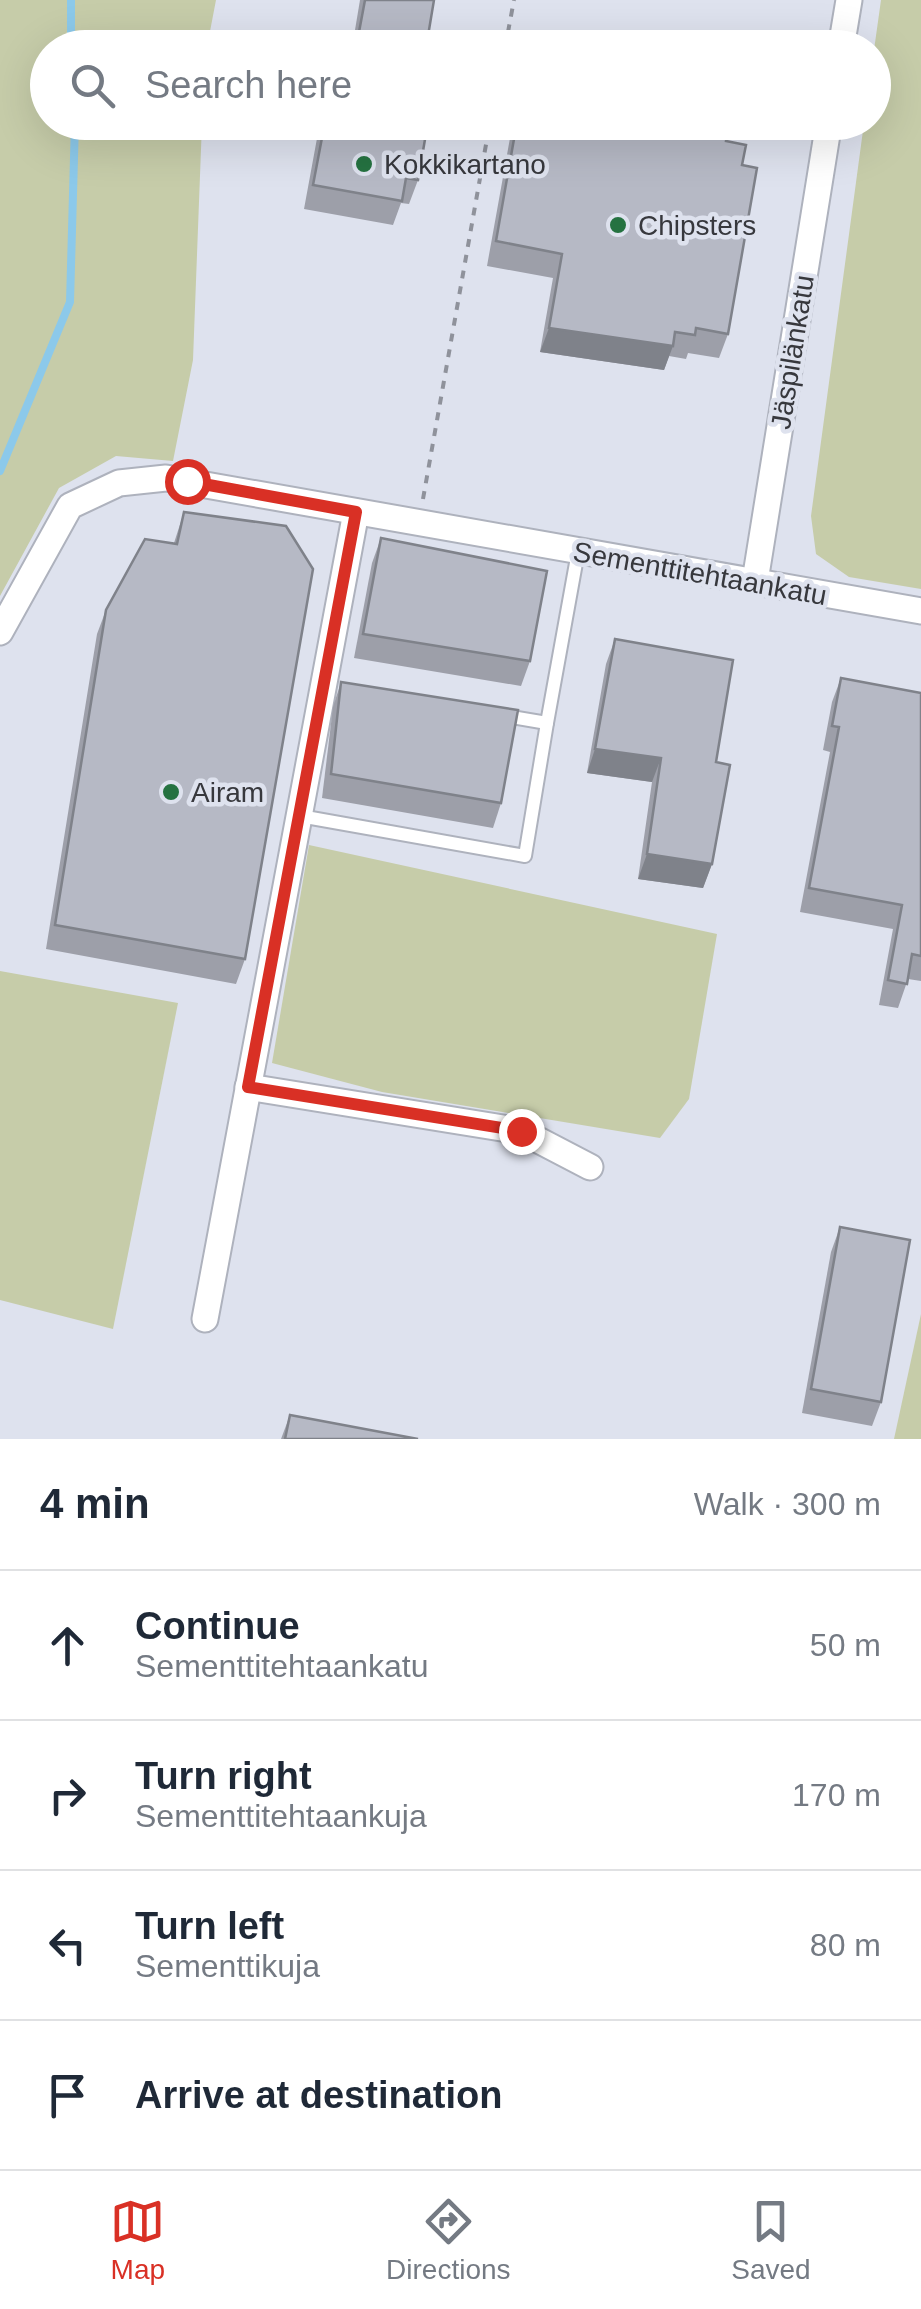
<!DOCTYPE html>
<html lang="en">
<head>
<meta charset="utf-8">
<style>
  :root { --surface:#fff; --page:#f6f6f7; --text:#1f2937; --muted:#747a83; --line:#e0e1e3; --accent:#d93025 }
  body { margin:0; font-family:Helvetica,sans-serif; background:var(--page); color:var(--text) }
  .stop { position:absolute; width:30px; height:30px; margin:-22px; border:8px solid #d93025; border-radius:50%; background:#fff }
  .stop.end { background:#d93025; border-color:#fff; box-shadow:0 2px 10px #0008 }
  .list { margin:0; padding:0; list-style:none }
  h2 { display:flex; justify-content:space-between; align-items:center; height:130px; margin:0; padding:0 40px; font-size:42px }
  h2 small { font-size:32px; font-weight:400; color:var(--muted) }
  .list li { display:grid; grid-template-columns:65px 1fr auto; gap:30px; align-items:center; box-sizing:border-box; height:150px; padding:0 40px; border-top:2px solid var(--line) }
  .list b { display:block; font-size:38px; white-space:nowrap }
  .list p { margin:0; font-size:32px; white-space:nowrap; color:var(--muted) }
  .list em { font-size:32px; font-style:normal; color:var(--muted) }
  .icon { flex:none; width:55px; height:55px; fill:none; stroke:currentColor; stroke-width:2; stroke-linecap:round; stroke-linejoin:round }
  .map { position:relative; flex:none; width:921px; height:1439px; overflow:hidden }
  .search { position:absolute; background:var(--surface); box-shadow:0 10px 40px #0002; left:30px; right:30px; top:30px; height:110px; display:flex; align-items:center; gap:25px; box-sizing:border-box; padding:0 35px; border-radius:55px; color:var(--muted); font-size:38px }
  .sheet { height:730px; background:var(--surface) }
  nav { display:flex; justify-content:space-around; align-items:center; box-sizing:border-box; height:140px; border-top:2px solid var(--line); background:var(--surface); font-size:28px; color:var(--muted) }
  nav a { display:grid; justify-items:center; gap:5px }
  nav .on { color:var(--accent) }
  .map>svg:first-child { display:block }
  .green { fill:#c6cca9 }
  .lines { fill:none; stroke-linecap:round; stroke-linejoin:round }
  .stream { stroke:#8cc9ea; stroke-width:8 }
  .lane-casing { stroke:#aeb2bd; stroke-width:16 }
  .street-casing { stroke:#aeb2bd; stroke-width:29 }
  .path { stroke:#8f929b; stroke-width:4; stroke-dasharray:8 8; stroke-linecap:butt }
  .lane { stroke:#fff; stroke-width:12 }
  .street { stroke:#fff; stroke-width:25 }
  .wall { fill:#9d9fa9 }
  .shaded-wall { fill:#7f828a }
  .building { fill:#b6b9c5; stroke:#7f828a; stroke-width:2.5 }
  .route { stroke:#d93025; stroke-width:12 }
  .poi-dot { fill:#257241; stroke:#dee2ee; stroke-width:4 }
  .labels { text-anchor:middle; stroke-width:9; stroke-linejoin:round; paint-order:stroke }
  .poi-label { font-size:28px; fill:#37383d; stroke:#dee2ee; text-anchor:start }
  .street-label { font-size:28px; fill:#37383d; stroke:#dee2ee }
</style>
</head>
<body>
<div class="map">
<svg width="921" height="1439" viewBox="0 0 921 1439">
  <rect width="100%" height="100%" fill="#dee2ee"/>
  <g class="green">
    <path d="M0,0H216L207,47L48,48V122L202,123L193,360L173,461L116,456L59,488L0,596Z"/>
    <path d="M881,0H921V589L849,577L816,554L811,516L864,123L874,122V50Z"/>
    <path d="M309,845L717,934L689,1099L660,1138L382,1092L272,1063Z"/>
    <path d="M0,971L178,1003L113,1329L0,1300Z"/>
    <path d="M921,1314V1439H894Z"/>
  </g>
  <g class="lines">
    <g class="stream">
      <path d="M71,0V48"/>
      <path d="M0,471L70,302L75,122"/>
    </g>
    <g class="lane-casing">
      <g id="lane">
        <path d="M500,715L547,723L578,552"/>
        <path d="M300,816L525,856L547,723"/>
      </g>
    </g>
    <g class="street-casing">
      <g id="street">
        <path d="M841,48L849,0"/>
        <path d="M755,581L829,122"/>
        <path d="M0,632L70,506L119,483L166,478L921,611"/>
        <path d="M248,1087L521,1131L590,1167"/>
        <path d="M205,1319L356,512"/>
      </g>
    </g>
    <g class="path">
      <path d="M505,48L514,0"/>
      <path d="M423,499L490,122"/>
    </g>
    <use href="#lane" class="lane"/>
    <use href="#street" class="street"/>
  </g>
  <g class="wall">
    <path d="M360,0H434L426,48H352Z"/>
    <path d="M320,122H428L418,180L409,204L401,203L393,225L304,209Z"/>
    <path d="M515,122H570L588,126L589,122L636,128L637,122H729L726,141L742,165L728,334L719,358L688,353L686,359L669,356L664,370L540,352L553,278L487,266L510,138Z"/>
    <path d="M184,512L245,959L236,984L46,949L97,634L106,610L174,543Z"/>
    <path d="M381,538L530,661L521,686L354,658L372,563Z"/>
    <path d="M615,639L716,762L712,864L703,888L638,879L652,782L587,773L606,664Z"/>
    <path d="M841,678L921,693V981L908,979L898,1008L879,1005L893,929L800,912L830,752L823,750L832,702Z"/>
    <path d="M341,682L501,803L493,828L322,798L333,707Z"/>
    <path d="M840,1227L881,1402L872,1426L802,1413L831,1252Z"/>
    <path d="M290,1415L418,1439H281Z"/>
  </g>
  <g class="shaded-wall">
    <path d="M549,328L673,346L664,370L540,352Z"/>
    <path d="M595,749L661,758L652,782L587,773Z"/>
    <path d="M647,854L712,864L703,888L638,879Z"/>
  </g>
  <g class="building">
    <path d="M365,0H434L426,48H356Z"/>
    <path d="M325,122H428L418,180L406,178L402,201L313,185Z"/>
    <path d="M517,122H570L589,126L590,122H606L640,128L641,122H729L726,141L746,145L742,165L757,168L728,334L696,328L695,335L675,332L673,346L549,328L562,254L496,241Z"/>
    <path d="M184,512L286,526L313,569L245,959L55,925L106,610L145,539L177,544Z"/>
    <path d="M381,538L547,571L530,661L363,634Z"/>
    <path d="M615,639L733,660L716,762L730,765L712,864L647,854L661,758L595,749Z"/>
    <path d="M841,678L921,693V956L912,954L907,984L888,980L902,905L809,888L839,727L832,726Z"/>
    <path d="M341,682L518,710L501,803L331,774Z"/>
    <path d="M840,1227L910,1240L881,1402L811,1389Z"/>
    <path d="M290,1415L418,1439H285Z"/>
  </g>
  <g class="lines">
    <path class="route" d="M187,481L356,512L248,1087L521,1131"/>
  </g>
  <g class="poi-dot">
    <circle cx="364" cy="164" r="10"/>
    <circle cx="618" cy="225" r="10"/>
    <circle cx="171" cy="792" r="10"/>
  </g>
  <g class="labels">
    <g class="poi-label">
      <text x="384" y="174">Kokkikartano</text>
      <text x="638" y="235">Chipsters</text>
      <text x="191" y="802">Airam</text>
    </g>
    <g class="street-label">
      <text transform="translate(792 352) rotate(-81)" y="10">Jäspilänkatu</text>
      <text transform="translate(700 573) rotate(10)" y="10">Sementtitehtaankatu</text>
    </g>
  </g>
</svg>
<div class="stop" style="left:187px;top:481px"></div>
<div class="stop end" style="left:521px;top:1131px"></div>
<div class="search"><svg class="icon" aria-label="search" viewBox="0 0 24 24"><circle cx="10" cy="10" r="6"/><path d="M15 15l6 6"/></svg>Search here</div>
</div>
<section class="sheet">
<h2>4 min<small>Walk · 300 m</small></h2>
<ul class="list">
<li><svg class="icon" aria-label="ahead" viewBox="0 0 24 24"><path d="M12 20V5M6 11l6-6 6 6"/></svg><div><b>Continue</b><p>Sementtitehtaankatu</p></div><em>50 m</em></li>
<li><svg class="icon" aria-label="right" viewBox="0 0 24 24"><path d="M7 20v-9h11M14 6l5 5-5 5"/></svg><div><b>Turn right</b><p>Sementtitehtaankuja</p></div><em>170 m</em></li>
<li><svg class="icon" aria-label="left" viewBox="0 0 24 24"><path d="M17 20v-9H6M10 6l-5 5 5 5"/></svg><div><b>Turn left</b><p>Sementtikuja</p></div><em>80 m</em></li>
<li><svg class="icon" aria-label="arrive" viewBox="0 0 24 24"><path d="M6 21V4h12l-3 4 3 4H6"/></svg><div><b>Arrive at destination</b></div></li>
</ul>
</section>
<nav>
<a class="on"><svg class="icon" aria-label="map" viewBox="0 0 24 24"><path d="M3 6l6-2 6 2 6-2v14l-6 2-6-2-6 2zM9 4v14M15 6v14"/></svg>Map</a>
<a><svg class="icon" aria-label="directions" viewBox="0 0 24 24"><path d="M12 3l9 9-9 9-9-9zM9 14v-3h6M13 9l2 2-2 2"/></svg>Directions</a>
<a><svg class="icon" aria-label="saved" viewBox="0 0 24 24"><path d="M7 4h10v16l-5-4-5 4z"/></svg>Saved</a>
</nav>
</body>
</html>
